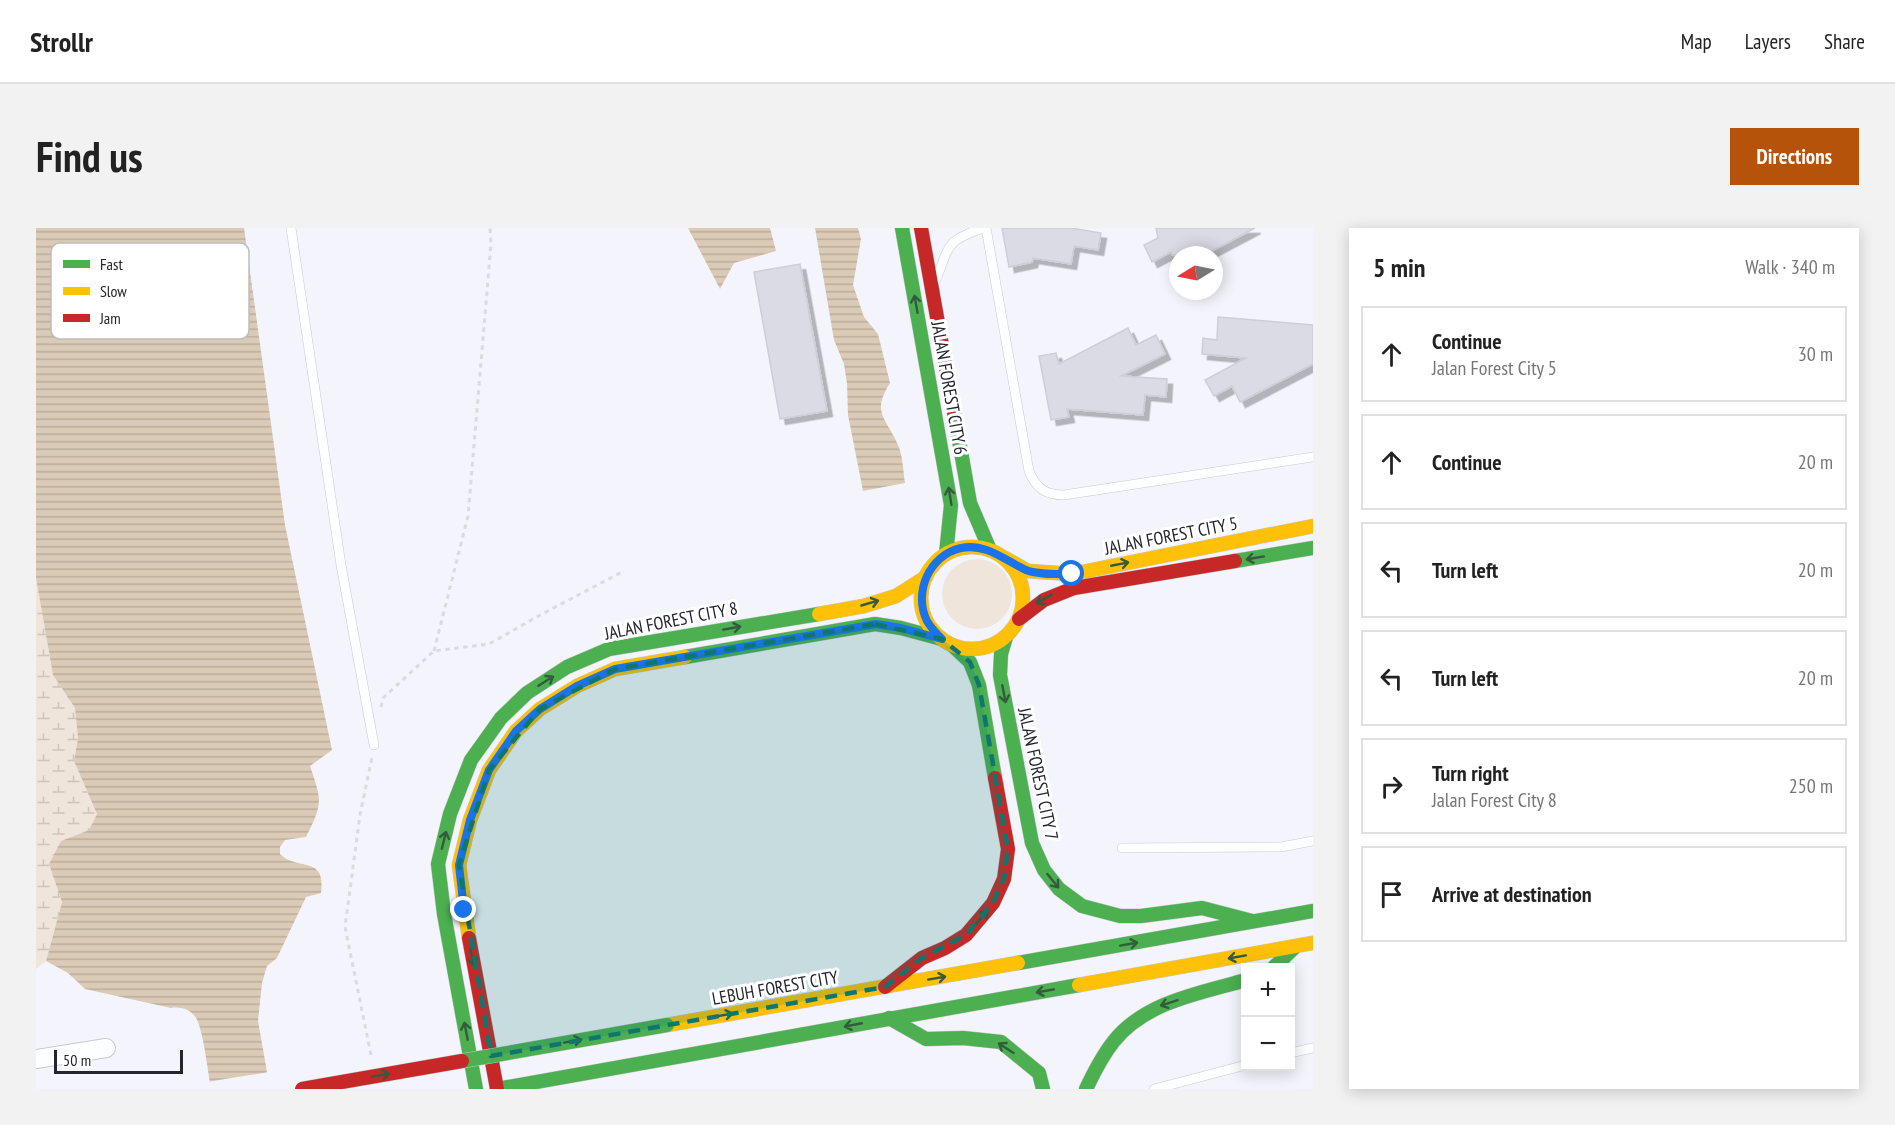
<!DOCTYPE html>
<html lang="en">
<head>
<meta charset="utf-8">
<style>
  :root { --surface:#fff; --page:#f2f2f2; --text:#222; --muted:#767676; --line:#e0e0e0; --accent:#b45309 }
  body { margin:0; font-family:"PT Sans Narrow",sans-serif; background:var(--page); color:var(--text) }
  .controls { position:absolute; right:18px; bottom:18px; display:grid; overflow:hidden; border-radius:0px; box-shadow:0 3px 15px #0003 }
  .controls button { width:54px; height:54px; display:grid; place-items:center; padding:0; border:0; border-bottom:2px solid var(--line); background:var(--surface); color:var(--text); font:30px sans-serif }
  .compass { position:absolute; left:1133px; top:18px; width:54px; height:54px; border-radius:50%; background:var(--surface); box-shadow:0 3px 15px #0003; rotate:260deg }
  .scale { position:absolute; left:18px; bottom:15px; width:129px; box-sizing:border-box; padding-left:6px; border:3px solid #242330; border-top:0; font-size:16px; line-height:21px; white-space:nowrap; color:#242330; -webkit-text-stroke:4px #fff; paint-order:stroke }
  .stop { position:absolute; width:18px; height:18px; margin:-14px; border:4px solid #1a73e8; border-radius:50%; background:#fff }
  .stop.end { background:#1a73e8; border-color:#fff; box-shadow:0 2px 6px #0008 }
  .list { margin:0; padding:0; list-style:none }
  h2 { display:flex; justify-content:space-between; align-items:center; height:78px; margin:0; padding:0 24px; font-size:26px }
  h2 small { font-size:20px; font-weight:400; color:var(--muted) }
  .list li { display:grid; grid-template-columns:39px 1fr auto; gap:18px; align-items:center; box-sizing:border-box; height:96px; margin:0 12px 12px; padding:0 12px; border:2px solid var(--line); border-radius:0px }
  .list b { display:block; font-size:22px; white-space:nowrap }
  .list p { margin:0; font-size:20px; white-space:nowrap; color:var(--muted) }
  .list em { font-size:20px; font-style:normal; color:var(--muted) }
  .icon { flex:none; width:33px; height:33px; fill:none; stroke:currentColor; stroke-width:2; stroke-linecap:round; stroke-linejoin:round }
  .map { position:relative; flex:none; width:1277px; height:861px; overflow:hidden; border-radius:0px }
  header { display:flex; align-items:center; gap:36px; box-sizing:border-box; height:84px; padding:0 30px; background:var(--surface); border-bottom:2px solid var(--line) }
  header strong { font-size:28px }
  nav { display:flex; gap:33px; margin-inline-start:auto; font-size:21px }
  .intro { display:flex; align-items:center; justify-content:space-between; box-sizing:border-box; height:144px; padding:0 36px }
  h1 { margin:0; font-size:42px }
  .button { padding:15px 27px; border-radius:0px; background:var(--accent); color:#fff; font-size:21px; font-weight:700 }
  main { display:flex; gap:36px; padding:0 36px }
  aside { flex:1; background:var(--surface); border-radius:0px; box-shadow:0 3px 15px #0003 }
  .map>svg:first-child { display:block }
  .green { fill:#efe5db }
  .wetland { fill:url(#wetland-marsh) }
  .water { fill:url(#water-rules) }
  .pier { fill:#f4f5fc }
  .building { fill:#dadbe5; stroke:#cdced7; stroke-width:1.5; filter:url(#shadow) }
  .lines { fill:none; stroke-linecap:round; stroke-linejoin:round }
  .lane-casing { stroke:#c8c8d2; stroke-width:10 }
  .street-casing { stroke:#c8c8d2; stroke-width:20 }
  .fast-casing { stroke:#c8c8d2; stroke-width:15 }
  .slow-casing { stroke:#c8c8d2; stroke-width:15 }
  .jam-casing { stroke:#c8c8d2; stroke-width:15 }
  .path { stroke:#dadbdd; stroke-width:3; stroke-dasharray:4.5 4.5; stroke-linecap:butt }
  .lane { stroke:#fdfeff; stroke-width:9 }
  .street { stroke:#fdfeff; stroke-width:18 }
  .fast { stroke:#4caf50; stroke-width:14 }
  .slow { stroke:#ffc107; stroke-width:14 }
  .jam { stroke:#c62828; stroke-width:14 }
  .fast-bridge-casing { stroke:#c8c8d2; stroke-width:15; stroke-linecap:butt }
  .jam-bridge-casing { stroke:#c8c8d2; stroke-width:15; stroke-linecap:butt }
  .fast-bridge { stroke:#4caf50; stroke-width:14 }
  .jam-bridge { stroke:#c62828; stroke-width:14 }
  .oneway { stroke:#345b3d }
  .route { stroke:#1a73e8; stroke-width:8 }
  .marked { fill:#0f766e; fill-opacity:0.2; stroke:#0f766e; stroke-width:4.5; stroke-dasharray:12 8; stroke-linejoin:round }
  .labels { text-anchor:middle; stroke-width:6; stroke-linejoin:round; paint-order:stroke }
  .street-label { font-size:18px; fill:#242330; stroke:#fff }
  .key { fill:#fff; stroke:#bdbdc1; stroke-width:1.5 }
  .key-label { font-size:16px; fill:#242330 }
</style>
</head>
<body>
<header>
<strong>Strollr</strong>
<nav><a>Map</a><a>Layers</a><a>Share</a></nav>
</header>
<div class="intro"><h1>Find us</h1><a class="button">Directions</a></div>
<main>
<div class="map">
<svg width="1277" height="861" viewBox="0 0 1277 861">
  <defs>
    <pattern id="wetland-marsh" width="20" height="14" patternUnits="userSpaceOnUse" patternTransform="scale(1.5)"><rect width="20" height="14" fill="#efe5db"/><path d="M1 5h8M5 5V1M11 12h8M15 12V8" fill="none" stroke="#cdc4bc"/></pattern>
    <pattern id="water-rules" width="6" height="5" patternUnits="userSpaceOnUse" patternTransform="scale(1.5)"><rect width="6" height="5" fill="#dacab6"/><path d="M0 2.5h6" fill="none" stroke="#bbad9d"/></pattern>
    <filter id="shadow"><feDropShadow dx="5.5" dy="5.5" stdDeviation="0" flood-color="#0004"/></filter>
  </defs>
  <rect width="100%" height="100%" fill="#f4f5fc"/>
  <circle class="green" cx="941" cy="366" r="35"/>
  <path class="wetland" d="M0,350L17,447L39,480L42,510L38,533L61,586L53,602L25,613L13,636L26,674L10,733L0,741Z"/>
  <g class="water">
    <path d="M0,0H208L249,297L296,522L274,538C286,573 287,575 270,609L249,612L244,619V626C262,644 290,626 285,665L270,669L241,730L231,738L226,755L222,793L234,861H175C172,843 168,810 162,794C158,783 147,778 135,780L49,761L32,745L10,733L26,674L13,636L25,613L53,602L61,586L38,533L42,510L39,480L17,447L0,350Z"/>
    <path d="M652,0H734L740,23L698,35L684,61Z"/>
    <path d="M779,0H822L825,11L817,57L828,89L842,106L854,155C835,185 850,189 862,217C867,228 867,243 869,255L827,263L812,187L811,156L808,136L798,112Z"/>
  </g>
  <path class="pier" d="M233,844L237,861H172L171,854Z"/>
  <g class="building">
    <path d="M966,0H1035L1065,5L1062,22L1038,18L1035,36L997,30L996,34L973,39Z"/>
    <path d="M1120,0H1219L1168,27H1136L1135,24L1116,34L1108,17L1122,10Z"/>
    <path d="M764,36L791,183L744,191L718,44Z"/>
    <path d="M1182,89L1277,97V136L1204,174L1196,158L1178,168L1169,152L1210,130L1166,126L1167,110L1181,112Z"/>
    <path d="M1092,100L1100,117L1120,107L1129,126L1085,148L1131,151L1130,169L1109,167L1107,187L1031,181L1033,189L1015,192L1003,128L1020,125L1023,136Z"/>
  </g>
  <g class="lines">
    <g class="lane-casing">
      <g id="lane">
        <path d="M255,0L305,337L338,517"/>
        <path d="M950,0L993,243C1000,260 1009,267 1028,267L1277,229"/>
        <path d="M900,52C914,16 910,13 947,0"/>
        <path d="M1086,620L1245,619L1277,613"/>
        <path d="M1254,825L1277,820"/>
        <path d="M1118,861L1210,837"/>
      </g>
    </g>
    <g class="street-casing">
      <path id="street" d="M0,831L70,820"/>
    </g>
    <g class="fast-casing">
      <g id="fast">
        <path d="M866,0L915,277L910,326"/>
        <path d="M918,184L934,275L954,322"/>
        <path d="M1199,333L1277,320"/>
        <path d="M970,409L965,426L964,447L996,615L1008,642L1023,661L1046,678L1084,688H1105L1166,680L1216,693"/>
        <path d="M916,417L934,434L943,457L959,550"/>
        <path d="M649,429L839,396L865,400L906,411"/>
        <path d="M982,735L1277,683"/>
        <path d="M1237,740L1259,719"/>
        <path d="M853,790L890,811L927,810L965,814L1003,845L1007,861"/>
        <path d="M440,861L408,686L402,636L414,586L435,532L465,490L491,465L531,439L573,421L783,386"/>
        <path d="M461,861L1043,757"/>
        <path d="M1050,861C1058,844 1066,828 1078,813C1109,774 1164,765 1210,752"/>
      </g>
    </g>
    <g class="slow-casing">
      <g id="slow">
        <circle cx="936" cy="370" r="51"/>
        <path d="M969,330L992,343L1036,346L1277,298"/>
        <path d="M783,386L828,378L860,368L890,349"/>
        <path d="M433,710L423,637L434,592L453,542L480,503L504,481L541,458L579,441L649,429"/>
        <path d="M1043,757L1277,715"/>
        <path d="M631,797L982,735"/>
      </g>
    </g>
    <g class="jam-casing">
      <g id="jam">
        <path d="M885,0L918,184"/>
        <path d="M983,391L1008,372L1038,360L1199,333"/>
        <path d="M433,710L461,861"/>
        <path d="M849,759L886,730L909,720L930,707L957,675L968,651L972,621L959,550"/>
      </g>
    </g>
    <g class="path">
      <path d="M398,423L432,288L455,16L454,0"/>
      <path d="M345,479L347,470L398,423L453,416L506,386L586,344"/>
      <path d="M335,827L309,699L324,587L336,529"/>
    </g>
    <use href="#lane" class="lane"/>
    <use href="#street" class="street"/>
    <use href="#fast" class="fast"/>
    <use href="#slow" class="slow"/>
    <use href="#jam" class="jam"/>
    <g class="fast-bridge-casing">
      <path id="fast-bridge" d="M426,833L631,797"/>
    </g>
    <g class="jam-bridge-casing">
      <path id="jam-bridge" d="M266,861L426,833"/>
    </g>
    <use href="#fast-bridge" class="fast-bridge"/>
    <use href="#jam-bridge" class="jam-bridge"/>
  </g>
  <defs><path id="oneway-shaft" d="M-6 0H5M1.5-3L5.5 0L1.5 3" fill="none" stroke-width="1.6" stroke-linecap="round" stroke-linejoin="round" transform="scale(1.5)"/></defs>
  <g class="oneway">
    <use href="#oneway-shaft" transform="translate(880 76) rotate(-100)"/>
    <use href="#oneway-shaft" transform="translate(914 268) rotate(-99)"/>
    <use href="#oneway-shaft" transform="translate(1219 330) rotate(170)"/>
    <use href="#oneway-shaft" transform="translate(1084 336) rotate(-11)"/>
    <use href="#oneway-shaft" transform="translate(1008 371) rotate(151)"/>
    <use href="#oneway-shaft" transform="translate(834 375) rotate(-16)"/>
    <use href="#oneway-shaft" transform="translate(696 400) rotate(-10)"/>
    <use href="#oneway-shaft" transform="translate(510 453) rotate(-32)"/>
    <use href="#oneway-shaft" transform="translate(968 466) rotate(79)"/>
    <use href="#oneway-shaft" transform="translate(408 612) rotate(-76)"/>
    <use href="#oneway-shaft" transform="translate(1017 653) rotate(51)"/>
    <use href="#oneway-shaft" transform="translate(946 689) rotate(-49)"/>
    <use href="#oneway-shaft" transform="translate(1093 716) rotate(-10)"/>
    <use href="#oneway-shaft" transform="translate(436 729) rotate(79)"/>
    <use href="#oneway-shaft" transform="translate(1201 729) rotate(170)"/>
    <use href="#oneway-shaft" transform="translate(901 750) rotate(-10)"/>
    <use href="#oneway-shaft" transform="translate(1009 763) rotate(170)"/>
    <use href="#oneway-shaft" transform="translate(1133 775) rotate(162)"/>
    <use href="#oneway-shaft" transform="translate(688 787) rotate(-10)"/>
    <use href="#oneway-shaft" transform="translate(817 797) rotate(169)"/>
    <use href="#oneway-shaft" transform="translate(430 803) rotate(-101)"/>
    <use href="#oneway-shaft" transform="translate(537 813) rotate(-10)"/>
    <use href="#oneway-shaft" transform="translate(970 820) rotate(-147)"/>
    <use href="#oneway-shaft" transform="translate(345 847) rotate(-10)"/>
  </g>
  <g class="lines">
    <path class="route" d="M428,682L423,637L434,592L453,542L480,503L504,481L541,458L579,441L840,396L865,400L906,411C901,406 895,400 891,393C877,365 893,327 925,320C951,315 968,332 990,342C1003,347 1021,346 1036,346"/>
  </g>
  <path class="marked" d="M839,396L906,411L934,434L943,457L972,621L968,651L957,675L930,707L886,730L849,759L455,828L423,637L453,542L504,481L579,441Z"/>
  <g class="labels">
    <g class="street-label">
      <text transform="translate(913 160) rotate(80)" y="6">JALAN FOREST CITY 6</text>
      <text transform="translate(1135 308) rotate(-11)" y="6">JALAN FOREST CITY 5</text>
      <text transform="translate(635 393) rotate(-11)" y="6">JALAN FOREST CITY 8</text>
      <text transform="translate(1002 546) rotate(78)" y="6">JALAN FOREST CITY 7</text>
      <text transform="translate(739 760) rotate(-10)" y="6">LEBUH FOREST CITY</text>
    </g>
  </g>
  <rect x="15" y="15" width="198" height="96" rx="9" class="key"/>
  <rect x="27" y="32" width="27" height="8" fill="#4caf50"/>
  <rect x="27" y="59" width="27" height="8" fill="#ffc107"/>
  <rect x="27" y="86" width="27" height="8" fill="#c62828"/>
  <g class="key-label">
    <text x="64" y="42">Fast</text>
    <text x="64" y="69">Slow</text>
    <text x="64" y="96">Jam</text>
  </g>
</svg>
<div class="controls">
<button>+</button>
<button>−</button>
</div>
<svg class="compass" viewBox="-18 -18 36 36"><path d="M0-13l5 13h-10z" fill="#e53935"/><path d="M0 13l5-13h-10z" fill="#767676"/></svg>
<div class="scale">50 m</div>
<div class="stop" style="left:1036px;top:346px"></div>
<div class="stop end" style="left:428px;top:682px"></div>
</div>
<aside>
<h2>5 min<small>Walk · 340 m</small></h2>
<ul class="list">
<li><svg class="icon" aria-label="ahead" viewBox="0 0 24 24"><path d="M12 20V5M6 11l6-6 6 6"/></svg><div><b>Continue</b><p>Jalan Forest City 5</p></div><em>30 m</em></li>
<li><svg class="icon" aria-label="ahead" viewBox="0 0 24 24"><path d="M12 20V5M6 11l6-6 6 6"/></svg><div><b>Continue</b></div><em>20 m</em></li>
<li><svg class="icon" aria-label="left" viewBox="0 0 24 24"><path d="M17 20v-9H6M10 6l-5 5 5 5"/></svg><div><b>Turn left</b></div><em>20 m</em></li>
<li><svg class="icon" aria-label="left" viewBox="0 0 24 24"><path d="M17 20v-9H6M10 6l-5 5 5 5"/></svg><div><b>Turn left</b></div><em>20 m</em></li>
<li><svg class="icon" aria-label="right" viewBox="0 0 24 24"><path d="M7 20v-9h11M14 6l5 5-5 5"/></svg><div><b>Turn right</b><p>Jalan Forest City 8</p></div><em>250 m</em></li>
<li><svg class="icon" aria-label="arrive" viewBox="0 0 24 24"><path d="M6 21V4h12l-3 4 3 4H6"/></svg><div><b>Arrive at destination</b></div></li>
</ul>
</aside>
</main>
</body>
</html>
